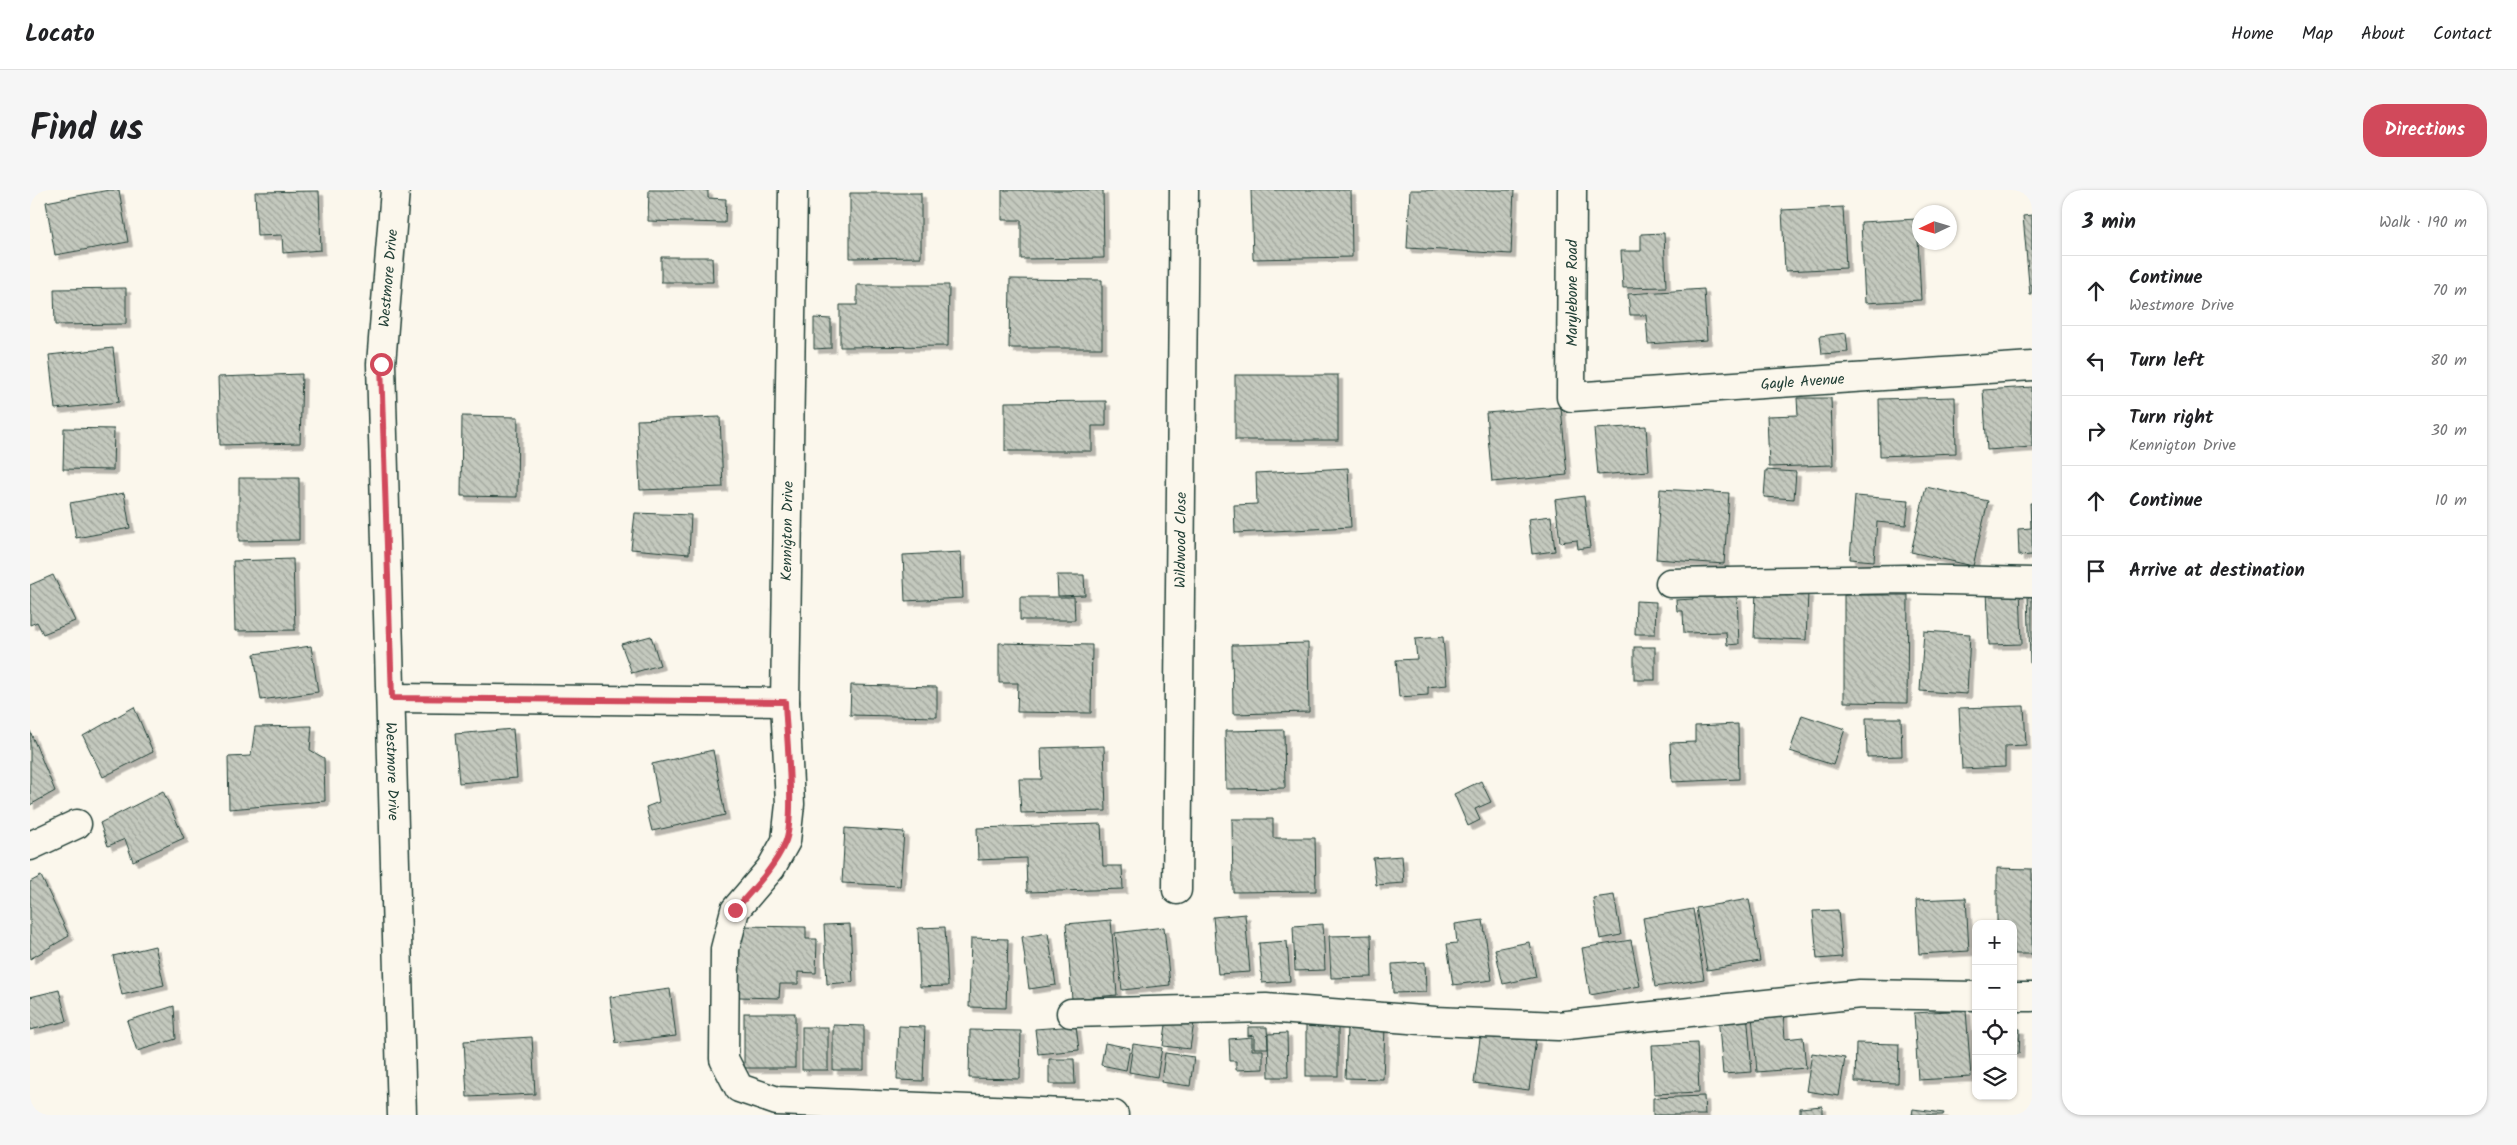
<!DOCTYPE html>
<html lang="en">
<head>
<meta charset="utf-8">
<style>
  :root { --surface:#fff; --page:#f6f6f6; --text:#202124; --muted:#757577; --line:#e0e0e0; --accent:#d1495b }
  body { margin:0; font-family:Kalam,sans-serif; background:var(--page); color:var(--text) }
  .controls { position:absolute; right:15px; bottom:15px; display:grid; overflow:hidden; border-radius:10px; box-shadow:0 1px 4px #0004 }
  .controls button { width:45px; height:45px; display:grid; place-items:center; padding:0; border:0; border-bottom:1px solid var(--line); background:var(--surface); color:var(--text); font:25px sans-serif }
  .compass { position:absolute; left:1882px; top:15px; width:45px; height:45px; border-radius:50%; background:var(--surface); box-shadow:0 1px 4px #0004; rotate:266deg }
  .stop { position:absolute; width:15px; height:15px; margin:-11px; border:4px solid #d1495b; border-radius:50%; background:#fff }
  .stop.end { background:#d1495b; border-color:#fff; box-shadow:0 1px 5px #0008 }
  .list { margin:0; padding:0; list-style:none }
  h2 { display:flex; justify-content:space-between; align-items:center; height:65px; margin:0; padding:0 20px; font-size:21px }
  h2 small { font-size:16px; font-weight:400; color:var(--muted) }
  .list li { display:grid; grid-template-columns:32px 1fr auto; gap:15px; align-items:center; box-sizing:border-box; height:70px; padding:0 20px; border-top:1px solid var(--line) }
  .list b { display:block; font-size:19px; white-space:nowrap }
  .list p { margin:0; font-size:16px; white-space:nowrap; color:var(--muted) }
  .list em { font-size:16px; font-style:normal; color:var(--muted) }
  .icon { flex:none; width:28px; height:28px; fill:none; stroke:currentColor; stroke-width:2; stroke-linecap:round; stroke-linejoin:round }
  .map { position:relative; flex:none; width:2002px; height:925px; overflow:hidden; border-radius:20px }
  header { display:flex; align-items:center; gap:30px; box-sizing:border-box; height:70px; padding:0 25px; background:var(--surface); border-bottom:1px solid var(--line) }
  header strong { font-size:24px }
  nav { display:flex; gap:28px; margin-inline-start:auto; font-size:18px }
  .intro { display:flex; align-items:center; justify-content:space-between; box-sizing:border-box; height:120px; padding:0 30px }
  h1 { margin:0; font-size:35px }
  .button { padding:12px 22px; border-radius:20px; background:var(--accent); color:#fff; font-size:18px; font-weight:700 }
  main { display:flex; gap:30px; padding:0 30px }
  aside { flex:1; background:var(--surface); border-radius:20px; box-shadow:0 1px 4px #0004 }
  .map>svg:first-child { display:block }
  .building { fill:url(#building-back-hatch); stroke:#1f3d34; filter:url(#shadow) }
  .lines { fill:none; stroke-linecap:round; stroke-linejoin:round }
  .minor-casing { stroke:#1f3d34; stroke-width:31 }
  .minor { stroke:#fbf7ec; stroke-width:28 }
  .route { stroke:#d1495b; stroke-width:6 }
  .labels { text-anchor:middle; stroke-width:5; stroke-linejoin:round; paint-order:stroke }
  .street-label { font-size:15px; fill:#1f3d34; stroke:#fbf7ec }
</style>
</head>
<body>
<header>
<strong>Locato</strong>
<nav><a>Home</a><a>Map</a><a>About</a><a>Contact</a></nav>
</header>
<div class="intro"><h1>Find us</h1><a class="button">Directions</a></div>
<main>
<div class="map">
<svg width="2002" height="925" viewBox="0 0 2002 925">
  <defs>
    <pattern id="building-back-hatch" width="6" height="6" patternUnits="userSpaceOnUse" patternTransform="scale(1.25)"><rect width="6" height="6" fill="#c4c9be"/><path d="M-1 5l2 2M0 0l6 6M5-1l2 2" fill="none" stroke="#9fa49b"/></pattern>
    <filter id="shadow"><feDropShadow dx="4.5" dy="4.5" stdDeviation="0" flood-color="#0004"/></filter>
  </defs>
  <rect width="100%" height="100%" fill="#fbf7ec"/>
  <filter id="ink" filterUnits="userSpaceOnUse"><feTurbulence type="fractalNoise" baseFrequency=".02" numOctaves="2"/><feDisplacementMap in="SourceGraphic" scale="10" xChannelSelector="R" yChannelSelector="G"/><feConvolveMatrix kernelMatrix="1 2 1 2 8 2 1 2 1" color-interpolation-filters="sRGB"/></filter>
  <g filter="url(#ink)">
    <g class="building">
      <path d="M79,0H89L98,52L25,65L16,12Z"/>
      <path d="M619,0H678V8L696,9L695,33L618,31Z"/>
      <path d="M972,0H1073L1074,68L991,69V30H972Z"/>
      <path d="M1221,0H1321L1322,67L1223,69Z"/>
      <path d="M1380,0H1484L1481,64L1377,58Z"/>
      <path d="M289,1L291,60L253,63L252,45L227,46L225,2Z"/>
      <path d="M820,3H891V67L820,68Z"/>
      <path d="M1813,17L1816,78L1755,81L1752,20Z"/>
      <path d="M2002,25V105H2000L1993,26Z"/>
      <path d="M1887,29L1891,110L1835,113L1831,32Z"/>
      <path d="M1634,43L1636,97L1593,98L1591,61H1611V44Z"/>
      <path d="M631,67H682L683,92H631Z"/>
      <path d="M980,89L1072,90V158H979Z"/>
      <path d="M827,95H919L918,156L810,157V115H827Z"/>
      <path d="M96,98V134L25,135L24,99Z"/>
      <path d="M1674,99L1677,150L1618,154L1616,125H1600L1598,104Z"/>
      <path d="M784,128L801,129V158L784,159Z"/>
      <path d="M1816,143L1818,162L1792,164L1790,146Z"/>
      <path d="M83,158L89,212L25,219L19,165Z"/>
      <path d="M272,184L270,253L190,255L188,187Z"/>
      <rect x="1205" y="185" width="103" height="65"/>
      <path d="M2002,197V257L1957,260L1953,200Z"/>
      <path d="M1925,207L1926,263L1850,266L1849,209Z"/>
      <path d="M1767,208H1801L1803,275L1739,277L1737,226L1768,225Z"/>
      <path d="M1076,211V236H1062V261H975V212Z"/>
      <path d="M1531,217L1537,285L1462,292L1456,223Z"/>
      <path d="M432,226L488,227L487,307L431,306Z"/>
      <path d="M690,227L693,297L610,300L607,230Z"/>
      <path d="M1616,236L1619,281L1568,285L1564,239Z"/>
      <path d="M34,238L84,239L83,280L33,279Z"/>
      <path d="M1318,278L1321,337L1205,343L1204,315L1227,314L1226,283Z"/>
      <path d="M1736,280L1766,282L1764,309L1734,307Z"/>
      <path d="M209,288H269V350L209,351Z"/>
      <path d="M1896,297L1958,311L1943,376L1881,362Z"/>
      <path d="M1630,299L1699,303L1694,374L1626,369Z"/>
      <path d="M94,303L100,338L46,348L40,313Z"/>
      <path d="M1554,306L1560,357L1548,359L1547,350L1530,352L1525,310Z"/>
      <path d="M1825,306L1879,310L1876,335L1847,332L1844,371L1820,369Z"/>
      <path d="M2000,313H2002V365L1989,366L1988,339L2001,338Z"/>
      <path d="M605,323L661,325L659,364L601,359Z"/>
      <path d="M1521,326L1525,361L1502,364L1498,329Z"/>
      <path d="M931,362L933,408L875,411L873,365Z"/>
      <path d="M263,369L265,440L205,441L203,371Z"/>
      <path d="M23,385L45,431L13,444L7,432L0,435V395Z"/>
      <path d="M1027,385H1054L1055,405L1028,406Z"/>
      <path d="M1990,398L1992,454L1959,455L1957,399Z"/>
      <path d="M1685,399V407L1707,406L1709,454L1697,455L1696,442L1654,443L1653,421H1647L1646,410L1663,409L1662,400Z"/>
      <path d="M1726,400L1778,403L1776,450L1724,448Z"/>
      <path d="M1814,405H1878L1877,513L1814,512Z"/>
      <path d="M1998,405H2002V473H2000Z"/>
      <path d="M990,407H1044L1045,430H990Z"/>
      <path d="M1606,411L1626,412L1625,444H1605Z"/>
      <path d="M1894,441L1940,444L1937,504L1890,501Z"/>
      <path d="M621,446L630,475L602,483L591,454Z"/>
      <path d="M1413,447L1417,495L1398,497V505L1369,507L1366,470L1387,469L1385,449Z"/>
      <path d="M969,453L1062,455L1061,523L987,522L988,493H969Z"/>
      <path d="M1278,453L1279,522L1203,524L1202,455Z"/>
      <path d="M281,456L288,502L231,510L224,464Z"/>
      <rect x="1604" y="457" width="21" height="33"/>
      <path d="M821,495L907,497V527L820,525Z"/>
      <path d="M1994,516L1996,555L1975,556V577L1932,579L1929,518Z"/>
      <path d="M104,517L123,562L73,587L53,546Z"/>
      <path d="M1772,525L1815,539L1803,575L1760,561Z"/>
      <path d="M1836,528H1871L1872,566L1837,567Z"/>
      <path d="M1708,534L1709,589L1642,592L1640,553L1665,552V536Z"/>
      <path d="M282,536L280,560L294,568L295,611L199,619L198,567L221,566L225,537Z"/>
      <path d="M483,539L487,588L429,593L425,544Z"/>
      <path d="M1254,540L1255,598L1196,599L1195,541Z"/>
      <path d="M0,541L25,601L0,615Z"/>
      <path d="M1074,556L1076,621L991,623L989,589H1012L1011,558Z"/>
      <path d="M683,560L695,625L622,641L616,617L629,612L622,574Z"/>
      <path d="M1451,591L1461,612L1445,619L1450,630L1438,636L1424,604Z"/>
      <path d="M133,601L154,648L103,671L95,649L78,656L70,633Z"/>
      <path d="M1202,629H1243V648H1285L1286,701L1203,702Z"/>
      <path d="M1071,634L1073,676H1092L1093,699L997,702L996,668L948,670L947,638Z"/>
      <path d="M815,638L874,642L870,696L812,693Z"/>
      <path d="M1372,666L1374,693L1346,695L1343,668Z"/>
      <path d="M1967,678L2002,679V764H1983V734H1967Z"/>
      <path d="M11,686L39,746L0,769V692Z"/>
      <path d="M1584,705L1591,745L1570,749L1563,708Z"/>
      <path d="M1936,708L1939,761L1889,764L1886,710Z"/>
      <path d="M1719,709L1730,771L1677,780L1666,718Z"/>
      <path d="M1663,719L1674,789L1625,797L1613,728Z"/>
      <path d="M1808,720L1812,767L1787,769L1783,721Z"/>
      <path d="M1215,724L1220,782L1188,784L1183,727Z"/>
      <path d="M1081,730L1087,805L1042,809L1036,734Z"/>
      <path d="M1453,730L1462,790L1423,795L1417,754L1427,753L1425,734Z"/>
      <path d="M820,734L823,792L797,794L794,735Z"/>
      <path d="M1293,734L1295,780L1265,781L1263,736Z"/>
      <path d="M710,736L776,737V749H787L786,783L768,782V794H750L749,808L709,807Z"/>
      <path d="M915,737L918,796L890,797L888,738Z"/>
      <path d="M1134,737L1140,795L1092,800L1085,743Z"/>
      <path d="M1018,743L1026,795L999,799L992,747Z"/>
      <path d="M1341,745L1342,787L1301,788L1299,746Z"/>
      <path d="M941,748L978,749L976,818L939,817Z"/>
      <path d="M1601,750L1610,796L1560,805L1552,758Z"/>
      <path d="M1257,751L1260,791L1232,793L1229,753Z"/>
      <path d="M1499,752L1506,787L1473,794L1465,759Z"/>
      <path d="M125,756L134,795L92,805L83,766Z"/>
      <path d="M1395,772L1396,802L1363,803L1362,774Z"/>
      <path d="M640,799L646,846L586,853L580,807Z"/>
      <path d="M29,800L37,831L0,840V807Z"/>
      <path d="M144,816L146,849L107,861L97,831Z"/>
      <path d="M1936,820L1941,887L1888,890L1884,823Z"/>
      <path d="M1717,822L1722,882L1693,884L1688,825Z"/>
      <path d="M1753,822L1755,849L1773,847L1776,878L1727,882L1722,826Z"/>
      <rect x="714" y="823" width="51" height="55"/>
      <path d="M1137,828L1164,832L1160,859L1133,856Z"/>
      <rect x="1276" y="831" width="32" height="55"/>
      <path d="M803,835L834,836V880H803Z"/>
      <path d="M869,836L895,837L893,891L867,890Z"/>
      <path d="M1046,836L1049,860L1008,864L1005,839Z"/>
      <rect x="772" y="837" width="26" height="43"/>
      <path d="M1218,837H1237L1238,858H1224V845L1218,846Z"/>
      <path d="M1317,837L1355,838L1353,889L1315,888Z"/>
      <path d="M1983,838L1990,839L1989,864H1983Z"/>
      <path d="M940,840L991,841L990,889L939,888Z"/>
      <path d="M1451,841L1506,849L1499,900L1444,893Z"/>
      <path d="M1257,843L1258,887H1239L1238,844Z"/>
      <path d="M502,847L505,904L437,907L434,851Z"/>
      <path d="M1222,847V860H1233V879L1206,880V871H1200L1199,849Z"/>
      <path d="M1075,853L1100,858L1096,880L1071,875Z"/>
      <path d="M1667,853L1669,902L1624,904L1622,855Z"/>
      <path d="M1826,853L1869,854L1868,893L1825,892Z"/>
      <path d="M1103,854L1132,858L1127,887L1099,882Z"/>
      <path d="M1135,863L1164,867L1160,896L1131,892Z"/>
      <path d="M1782,863L1815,868L1809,906L1776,901Z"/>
      <path d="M1019,869H1044L1045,894H1019Z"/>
      <path d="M1674,906L1675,925H1623V908Z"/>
      <path d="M1792,916V925H1770V918Z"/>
      <path d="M1883,919L1914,923L1913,925H1882Z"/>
    </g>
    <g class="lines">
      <g class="minor-casing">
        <g id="minor">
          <path id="s1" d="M365,0L351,174L372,925"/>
          <path d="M763,0L755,512L760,614L756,651L741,678L705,720L695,759L694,869L709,898L747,911L1084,925"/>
          <path id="s2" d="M1542,0L1541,207L2002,176"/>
          <path d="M1640,393L1877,389L2002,392"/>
          <path d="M362,508L755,512"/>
          <path d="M0,656L47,634"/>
          <path id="s3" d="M1147,700L1154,0"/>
          <path d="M1983,807H2002"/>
          <path d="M1041,823L1236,818L1405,831L1528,836L1830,804L1946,806"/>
        </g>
      </g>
      <use href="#minor" class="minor"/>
    </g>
  </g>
  <g class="lines" filter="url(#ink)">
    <path class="route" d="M351,174L362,508L755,512C756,541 766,629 755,653C744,678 723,699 705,720"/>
  </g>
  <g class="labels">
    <g class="street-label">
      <text transform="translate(358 88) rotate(-85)" y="5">Westmore Drive</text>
      <text transform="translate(1542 103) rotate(-90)" y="5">Marylebone Road</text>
      <text dy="5" stroke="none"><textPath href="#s2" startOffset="439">Gayle Avenue</textPath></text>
      <text transform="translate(757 341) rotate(-89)" y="5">Kennigton Drive</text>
      <text dy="5" stroke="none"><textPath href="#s3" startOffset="350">Wildwood Close</textPath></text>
      <text dy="5" stroke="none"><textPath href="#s1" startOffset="582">Westmore Drive</textPath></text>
    </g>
  </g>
</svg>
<div class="controls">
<button>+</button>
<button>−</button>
<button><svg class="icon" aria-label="locate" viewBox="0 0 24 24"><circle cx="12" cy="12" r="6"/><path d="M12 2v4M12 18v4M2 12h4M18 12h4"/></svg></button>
<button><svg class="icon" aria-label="layers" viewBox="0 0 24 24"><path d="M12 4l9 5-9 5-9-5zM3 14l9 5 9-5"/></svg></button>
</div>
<svg class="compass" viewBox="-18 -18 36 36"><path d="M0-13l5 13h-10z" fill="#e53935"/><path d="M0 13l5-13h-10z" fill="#757577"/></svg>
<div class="stop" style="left:351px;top:174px"></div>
<div class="stop end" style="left:705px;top:720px"></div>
</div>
<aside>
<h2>3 min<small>Walk · 190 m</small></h2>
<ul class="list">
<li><svg class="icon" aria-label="ahead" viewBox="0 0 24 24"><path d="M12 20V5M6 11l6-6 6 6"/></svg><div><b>Continue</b><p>Westmore Drive</p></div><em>70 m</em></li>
<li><svg class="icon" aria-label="left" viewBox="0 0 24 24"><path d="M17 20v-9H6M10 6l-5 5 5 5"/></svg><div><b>Turn left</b></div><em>80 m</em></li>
<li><svg class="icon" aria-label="right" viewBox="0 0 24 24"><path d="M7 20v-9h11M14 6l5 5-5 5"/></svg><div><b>Turn right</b><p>Kennigton Drive</p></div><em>30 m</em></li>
<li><svg class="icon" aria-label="ahead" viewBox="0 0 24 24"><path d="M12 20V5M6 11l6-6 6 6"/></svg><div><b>Continue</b></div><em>10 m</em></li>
<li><svg class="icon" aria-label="arrive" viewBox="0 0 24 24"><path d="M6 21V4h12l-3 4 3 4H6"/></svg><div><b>Arrive at destination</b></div></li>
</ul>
</aside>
</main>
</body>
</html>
